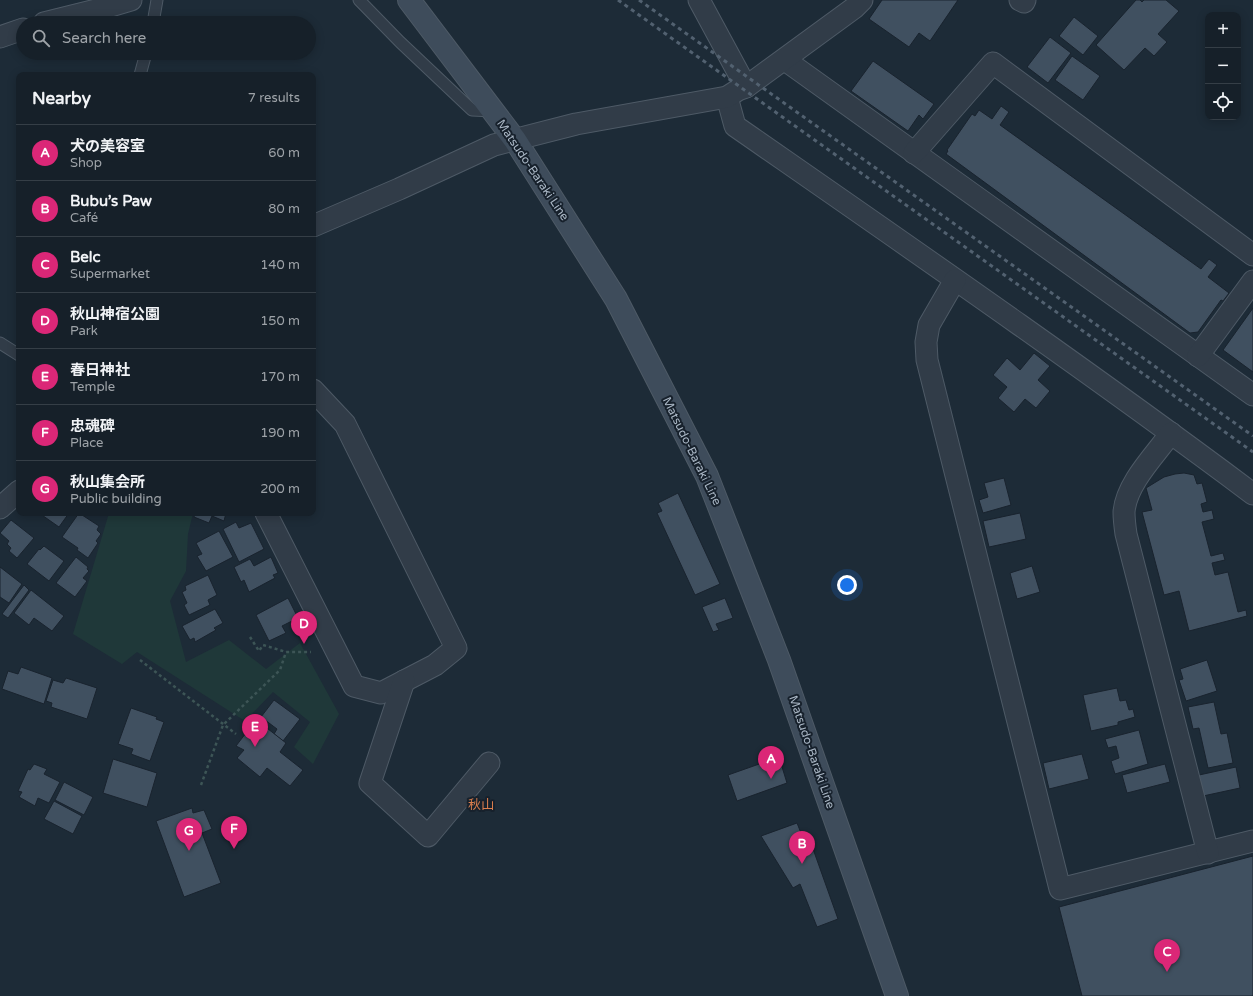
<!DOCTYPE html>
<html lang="en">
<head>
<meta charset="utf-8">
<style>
  :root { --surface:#162029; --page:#232d35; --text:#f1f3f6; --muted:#9ea3a8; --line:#353e46; --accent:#db2777 }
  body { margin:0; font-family:"Varela Round","Noto Sans JP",sans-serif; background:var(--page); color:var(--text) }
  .controls { position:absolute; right:12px; top:12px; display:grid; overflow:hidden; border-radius:8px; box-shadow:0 2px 10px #0003 }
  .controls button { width:36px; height:36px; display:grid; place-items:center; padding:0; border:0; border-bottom:1px solid var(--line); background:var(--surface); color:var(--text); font:20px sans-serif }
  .you { position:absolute; left:847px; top:585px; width:14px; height:14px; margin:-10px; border:3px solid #fff; border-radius:50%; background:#1a73e8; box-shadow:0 0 0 6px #1a73e833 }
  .badge { display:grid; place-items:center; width:26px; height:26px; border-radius:50%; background:var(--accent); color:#fff; font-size:13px; font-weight:700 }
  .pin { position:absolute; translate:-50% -33px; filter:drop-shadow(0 1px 2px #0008) }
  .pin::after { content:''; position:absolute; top:21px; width:14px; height:12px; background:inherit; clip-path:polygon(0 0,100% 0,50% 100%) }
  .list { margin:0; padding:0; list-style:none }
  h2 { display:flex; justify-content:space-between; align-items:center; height:52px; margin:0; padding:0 16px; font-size:17px }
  h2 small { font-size:13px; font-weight:400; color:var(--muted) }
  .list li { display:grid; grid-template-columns:26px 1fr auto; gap:12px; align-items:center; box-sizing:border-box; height:56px; padding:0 16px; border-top:1px solid var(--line) }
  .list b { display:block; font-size:15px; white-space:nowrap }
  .list p { margin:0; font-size:13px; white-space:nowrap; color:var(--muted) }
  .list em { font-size:13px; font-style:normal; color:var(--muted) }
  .icon { flex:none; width:22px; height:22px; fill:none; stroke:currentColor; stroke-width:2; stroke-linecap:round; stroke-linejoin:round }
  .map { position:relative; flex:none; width:1253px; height:996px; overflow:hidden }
  .search { position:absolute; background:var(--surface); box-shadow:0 2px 10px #0003; left:16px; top:16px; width:300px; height:44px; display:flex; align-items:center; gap:10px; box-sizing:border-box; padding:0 14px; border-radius:22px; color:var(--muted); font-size:15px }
  .panel { position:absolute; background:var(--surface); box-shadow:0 2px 10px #0003; left:16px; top:72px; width:300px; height:444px; border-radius:8px }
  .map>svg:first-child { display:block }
  .green { fill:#1f3839 }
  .building { fill:#405060; stroke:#19232e }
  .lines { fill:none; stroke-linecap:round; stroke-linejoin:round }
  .lane-casing { stroke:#4e5a66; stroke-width:13 }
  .street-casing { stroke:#4e5a66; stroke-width:23 }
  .secondary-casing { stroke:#4e5a66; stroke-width:24 }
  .path { stroke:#3d5556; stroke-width:2.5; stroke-dasharray:3 3; stroke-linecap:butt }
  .lane { stroke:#313c48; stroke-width:11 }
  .street { stroke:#313c48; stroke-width:21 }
  .secondary { stroke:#3e4c5b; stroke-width:22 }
  .rail { stroke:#526170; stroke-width:3; stroke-dasharray:4 4; stroke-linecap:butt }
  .labels { text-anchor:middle; stroke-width:4; stroke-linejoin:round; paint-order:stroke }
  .street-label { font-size:12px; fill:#aab7c5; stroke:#17212c }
  .neighbourhood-label { font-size:13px; fill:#dc7f4e; stroke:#17212c }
</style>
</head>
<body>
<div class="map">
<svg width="1253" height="996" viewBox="0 0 1253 996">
  <rect width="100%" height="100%" fill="#1d2b37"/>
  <path class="green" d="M109,513H193L188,534L186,571L170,601L186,662L229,640L266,669L300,643L339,714L313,764L294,747L310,722L273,692L245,721L137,652L122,664L73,634Z"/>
  <g class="building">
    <path d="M882,0H958L930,41L919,33L909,47L869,19Z"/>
    <path d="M1136,0H1140L1142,2L1144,0H1166L1179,11L1158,34L1167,42L1154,56L1145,48L1124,70L1096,45Z"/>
    <path d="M1074,17L1098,36L1083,55L1059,36Z"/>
    <path d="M1050,37L1071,53L1048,83L1027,67Z"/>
    <path d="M1072,56L1100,76L1083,100L1055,80Z"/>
    <path d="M873,61L934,104L923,119L919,115L908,131L851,91Z"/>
    <path d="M1001,106L1009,112L1000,125L1201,269L1209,259L1217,265L1208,277L1229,293L1223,301L1221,300L1198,332L1190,333L946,154L948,151L947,150L972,114L975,116L979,110L992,119Z"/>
    <path d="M1253,308V372L1223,350Z"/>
    <path d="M1034,353L1050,366L1038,380L1050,391L1036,408L1025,399L1014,412L998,398L1007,387L993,375L1007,358L1020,370Z"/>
    <path d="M1184,473L1194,475L1197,484L1202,483L1207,502L1201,504L1203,512L1212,510L1214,519L1202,522L1211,556L1223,553L1225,560L1212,563L1215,575L1228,572L1238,612L1246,610L1247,616L1189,631L1179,591L1164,595L1142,512L1152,510L1146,488L1164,477L1175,474Z"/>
    <path d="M1004,478L1011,505L983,513L979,500L988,497L984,483Z"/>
    <path d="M678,493L720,584L695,595L657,513L662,511L658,503Z"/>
    <path d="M39,513H69L59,527Z"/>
    <path d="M79,513L99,526L97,530L101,534L96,541L98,543L88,558L77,550L78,548L62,537Z"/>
    <path d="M195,513H226L224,521L212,516L209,523L194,517Z"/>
    <path d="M1020,513L1026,539L989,547L983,521Z"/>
    <path d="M11,520L34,538L17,558L9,551L11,548L7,544L9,541L0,533Z"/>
    <path d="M236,522L239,528L251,523L264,549L239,562L223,529Z"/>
    <path d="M219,531L233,557L206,571L197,556L202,554L196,543Z"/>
    <path d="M44,546L64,561L49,581L27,564L39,549L40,550Z"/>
    <path d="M76,557L88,567L87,569L89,571L83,578L87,581L75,597L56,583Z"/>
    <path d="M271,557L278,573L273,575L275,578L249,592L244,580L241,582L234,567L250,559L254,566Z"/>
    <path d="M1032,566L1040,592L1017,599L1010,573Z"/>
    <path d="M0,567L22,584L9,603L0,597Z"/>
    <path d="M208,575L217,595L208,600L210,605L189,615L184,605L187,603L182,592L186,590L185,586Z"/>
    <path d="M24,585L29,590L8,618L2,614Z"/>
    <path d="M31,590L64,616L52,631L34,618L29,625L14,613Z"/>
    <path d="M288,598L298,618L282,626L286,633L269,641L256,615Z"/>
    <path d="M725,598L733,618L716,624L719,630L713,632L702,607Z"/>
    <path d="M215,609L223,623L214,628L216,630L195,642L194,638L190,640L182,626Z"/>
    <path d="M1207,660L1217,691L1186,701L1179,680L1183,679L1180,669Z"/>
    <path d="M21,667L52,678L44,704L2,689L8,671L18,674Z"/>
    <path d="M66,678L97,688L87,719L51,707L52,703L46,701L53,680L63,683Z"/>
    <path d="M1117,688L1120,701L1126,700L1129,710L1133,709L1135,717L1118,722V725L1091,731L1083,695Z"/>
    <path d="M274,700L300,719L283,741L274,734L277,729L261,717Z"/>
    <path d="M1214,702L1221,734L1227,733L1233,763L1208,768L1199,728L1193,729L1188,707Z"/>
    <path d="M131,708L157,717L156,719L164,722L150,761L131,754L133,749L118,744Z"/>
    <path d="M263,725L286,743L280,752L303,770L290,786L267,768L260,777L237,758L244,750L236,746L249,729L256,733Z"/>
    <path d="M1139,730L1148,764L1115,774L1111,761L1119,758L1116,746L1108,748L1105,739Z"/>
    <path d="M1082,754L1089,779L1049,789L1043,763Z"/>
    <path d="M779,757L787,783L737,801L728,775Z"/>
    <path d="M113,759L157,773L147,807L103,793Z"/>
    <path d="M34,764L47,769L44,774L60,782L49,803L38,798L35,806L19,797L22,792L18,791L28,769L30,770Z"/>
    <path d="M1165,764L1170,782L1127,793L1122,775Z"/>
    <path d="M1236,767L1240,788L1203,796L1199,775Z"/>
    <path d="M64,782L93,797L84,815L55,800Z"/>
    <path d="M54,801L82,816L73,834L44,819Z"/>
    <path d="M192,808L193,813L204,810L212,829L202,833L221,883L184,897L156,821Z"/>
    <path d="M797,823L801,833L807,832L838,919L817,927L800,884L793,888L761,836Z"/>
    <path d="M1253,856V996H1082L1059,907Z"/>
  </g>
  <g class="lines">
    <g class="lane-casing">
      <g id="lane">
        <path d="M359,0L400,42L472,110L493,111"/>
        <path d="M153,23L157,0"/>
        <path d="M140,75L146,53"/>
        <path d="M0,343L19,355"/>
      </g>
    </g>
    <g class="street-casing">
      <g id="street">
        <path d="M699,0L746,87"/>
        <path d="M1020,0L1024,2L1025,0"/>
        <path d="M44,23L104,8L131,0"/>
        <path d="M0,37L23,29"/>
        <path d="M785,60L1253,395"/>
        <path d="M727,97L735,126C909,247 1083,367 1253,494"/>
        <path d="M914,153L993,63L1253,255"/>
        <path d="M313,226L399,189L494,145L576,124L727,97L738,90L746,87L854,8L862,0"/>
        <path d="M955,280L929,325L926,342L927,360L1060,889L1253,841"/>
        <path d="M1198,356L1253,281"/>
        <path d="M1171,433C1155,455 1126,484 1124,512C1124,519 1125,527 1126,534L1208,853"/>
        <path d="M0,508L19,491"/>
        <path d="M266,513L354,686L381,693L435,665L456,648L345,424L313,390"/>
        <path d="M404,681L370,783L428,836L489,763"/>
      </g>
    </g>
    <g class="secondary-casing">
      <path id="secondary" d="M409,0L515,140L616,299L707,476L779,660L897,996"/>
    </g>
    <g class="path">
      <path d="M250,637L259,651L263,645L286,652H311"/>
      <path d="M140,660L236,734"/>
      <path d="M201,785L223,725L280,670L286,652"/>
    </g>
    <use href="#lane" class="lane"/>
    <use href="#street" class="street"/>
    <use href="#secondary" class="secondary"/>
    <g class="rail">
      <path d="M618,0L1253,452"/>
      <path d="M639,0L1253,436"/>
    </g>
  </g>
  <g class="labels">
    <g class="street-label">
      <text transform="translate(533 170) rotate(56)" y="4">Matsudo-Baraki Line</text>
      <text transform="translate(692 451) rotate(64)" y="4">Matsudo-Baraki Line</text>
      <text transform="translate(812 752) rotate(71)" y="4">Matsudo-Baraki Line</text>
    </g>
    <g class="neighbourhood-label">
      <text x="481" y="809">秋山</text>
    </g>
  </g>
</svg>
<div class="controls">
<button>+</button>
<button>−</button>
<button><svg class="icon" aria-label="locate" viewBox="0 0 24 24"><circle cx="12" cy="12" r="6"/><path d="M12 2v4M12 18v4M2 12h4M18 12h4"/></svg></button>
</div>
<div class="you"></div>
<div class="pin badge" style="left:771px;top:779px">A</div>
<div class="pin badge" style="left:802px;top:864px">B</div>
<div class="pin badge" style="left:1167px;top:972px">C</div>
<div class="pin badge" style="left:304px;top:644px">D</div>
<div class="pin badge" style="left:255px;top:747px">E</div>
<div class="pin badge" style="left:234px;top:849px">F</div>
<div class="pin badge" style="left:189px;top:851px">G</div>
<div class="search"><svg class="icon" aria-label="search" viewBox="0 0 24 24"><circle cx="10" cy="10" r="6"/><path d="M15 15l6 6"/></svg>Search here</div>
<section class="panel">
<h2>Nearby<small>7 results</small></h2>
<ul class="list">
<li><span class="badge">A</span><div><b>犬の美容室</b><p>Shop</p></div><em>60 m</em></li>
<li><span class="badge">B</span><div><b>Bubu’s Paw</b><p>Café</p></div><em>80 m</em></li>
<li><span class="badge">C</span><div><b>Belc</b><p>Supermarket</p></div><em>140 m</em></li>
<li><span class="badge">D</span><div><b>秋山神宿公園</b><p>Park</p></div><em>150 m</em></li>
<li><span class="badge">E</span><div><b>春日神社</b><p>Temple</p></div><em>170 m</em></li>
<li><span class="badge">F</span><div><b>忠魂碑</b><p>Place</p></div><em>190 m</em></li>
<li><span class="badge">G</span><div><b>秋山集会所</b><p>Public building</p></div><em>200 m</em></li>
</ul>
</section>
</div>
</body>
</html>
